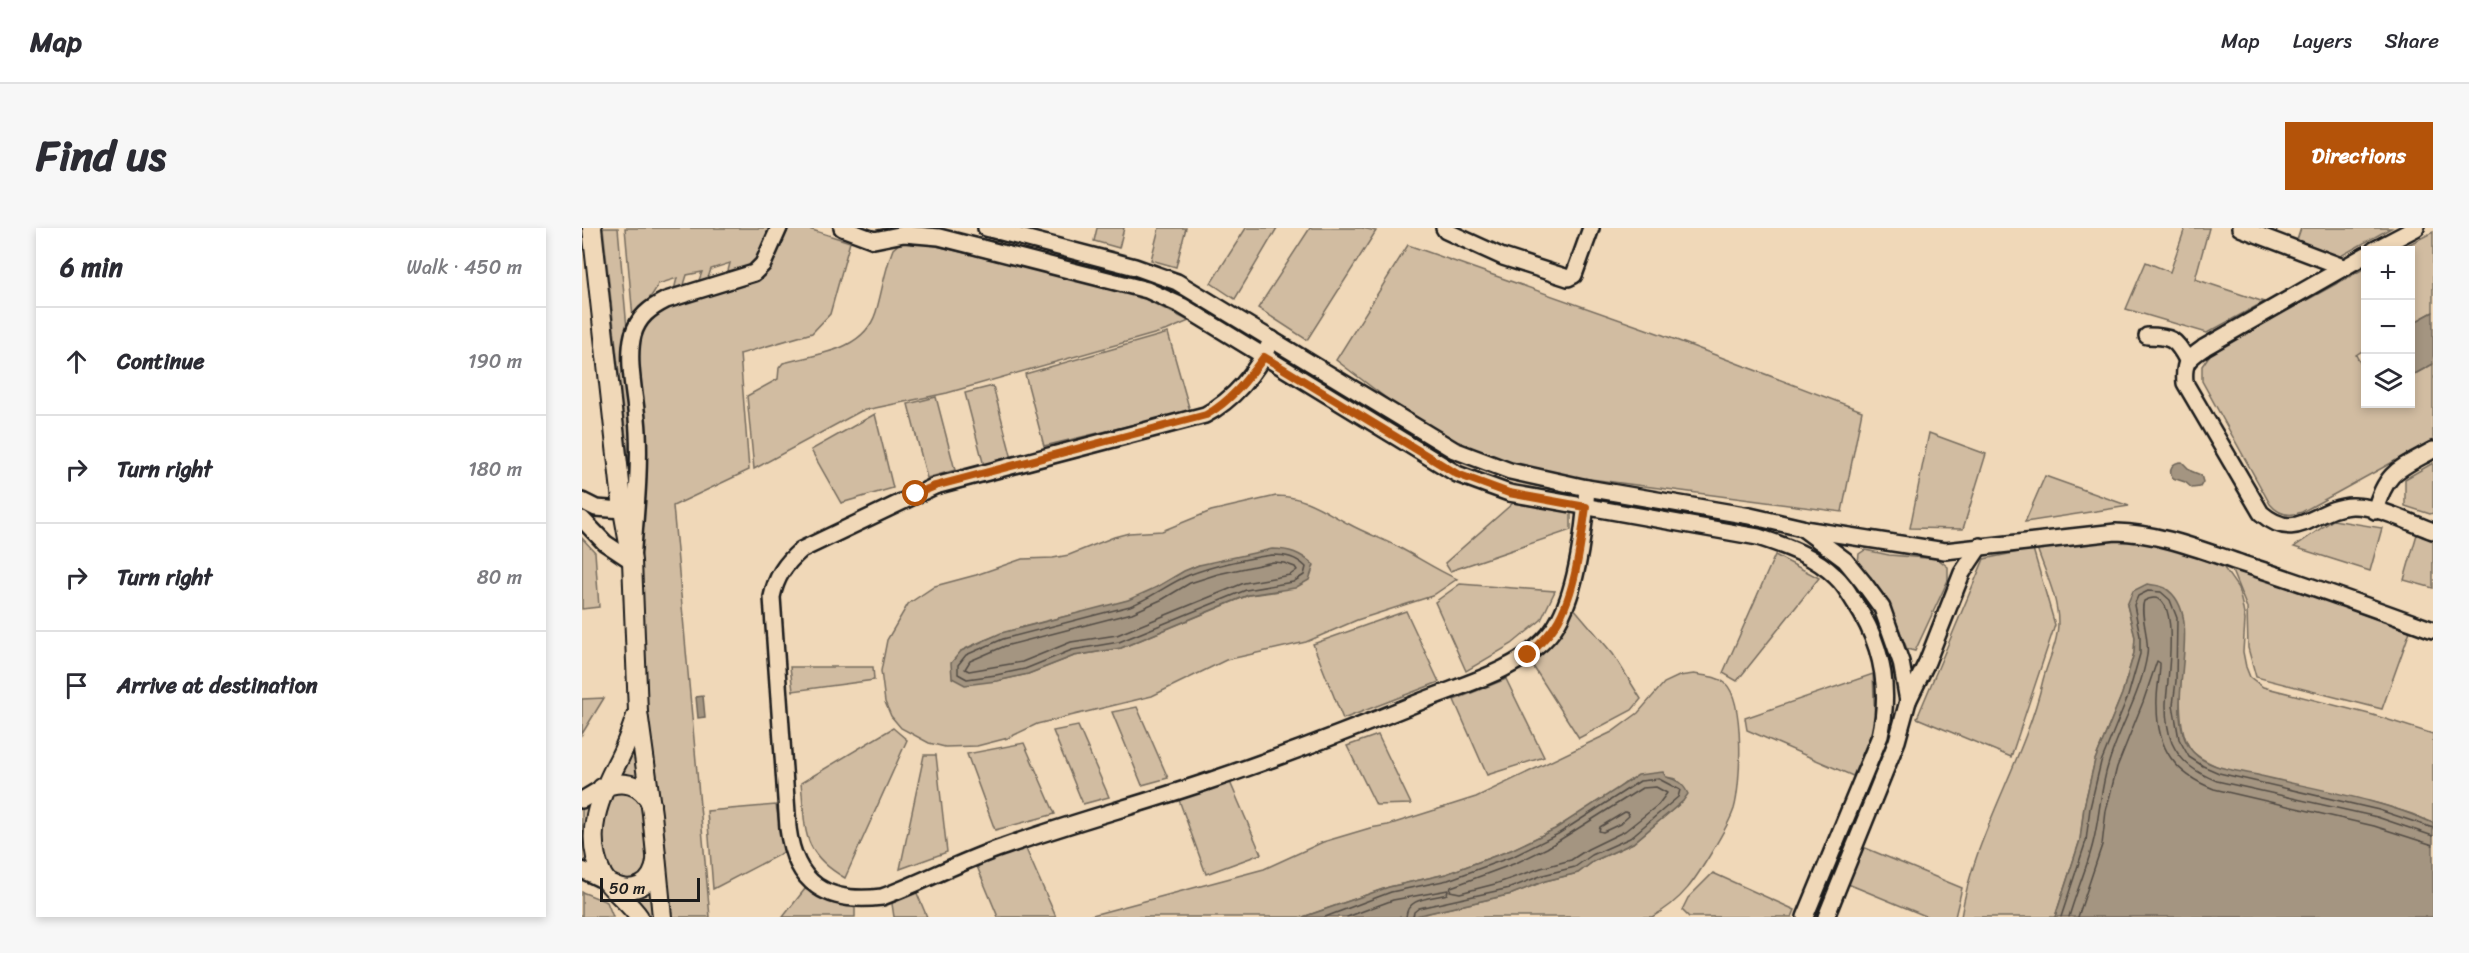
<!DOCTYPE html>
<html lang="en">
<head>
<meta charset="utf-8">
<style>
  :root { --surface:#fff; --page:#f7f7f7; --text:#2b2b33; --muted:#7c7c81; --line:#e1e1e2; --accent:#b45309 }
  body { margin:0; font-family:Sriracha,sans-serif; background:var(--page); color:var(--text) }
  .controls { position:absolute; right:18px; top:18px; display:grid; overflow:hidden; border-radius:0px; box-shadow:0 3px 9px #0003 }
  .controls button { width:54px; height:54px; display:grid; place-items:center; padding:0; border:0; border-bottom:2px solid var(--line); background:var(--surface); color:var(--text); font:30px sans-serif }
  .scale { position:absolute; left:18px; bottom:15px; width:100px; box-sizing:border-box; padding-left:6px; border:3px solid #1c1c1c; border-top:0; font-size:16px; line-height:21px; white-space:nowrap; color:#1c1c1c; -webkit-text-stroke:4px #f0d8b8; paint-order:stroke }
  .stop { position:absolute; width:18px; height:18px; margin:-14px; border:4px solid #b45309; border-radius:50%; background:#fff }
  .stop.end { background:#b45309; border-color:#fff; box-shadow:0 2px 6px #0008 }
  .list { margin:0; padding:0; list-style:none }
  h2 { display:flex; justify-content:space-between; align-items:center; height:78px; margin:0; padding:0 24px; font-size:26px }
  h2 small { font-size:20px; font-weight:400; color:var(--muted) }
  .list li { display:grid; grid-template-columns:39px 1fr auto; gap:18px; align-items:center; box-sizing:border-box; height:108px; padding:0 24px; border-top:2px solid var(--line) }
  .list b { display:block; font-size:22px; white-space:nowrap }
  .list em { font-size:20px; font-style:normal; color:var(--muted) }
  .icon { flex:none; width:33px; height:33px; fill:none; stroke:currentColor; stroke-width:2; stroke-linecap:round; stroke-linejoin:round }
  .map { position:relative; flex:none; width:1851px; height:689px; overflow:hidden; border-radius:0px }
  header { display:flex; align-items:center; gap:36px; box-sizing:border-box; height:84px; padding:0 30px; background:var(--surface); border-bottom:2px solid var(--line) }
  header strong { font-size:28px }
  nav { display:flex; gap:33px; margin-inline-start:auto; font-size:21px }
  .intro { display:flex; align-items:center; justify-content:space-between; box-sizing:border-box; height:144px; padding:0 36px }
  h1 { margin:0; font-size:42px }
  .button { padding:15px 27px; border-radius:0px; background:var(--accent); color:#fff; font-size:21px; font-weight:700 }
  main { display:flex; gap:36px; padding:0 36px }
  aside { flex:1; background:var(--surface); border-radius:0px; box-shadow:0 3px 9px #0003 }
  .map>svg:first-child { display:block }
  .green { fill:#d1bca1; stroke:#766c5e; stroke-width:1.5; fill-rule:evenodd }
  .water { fill:#a49581; stroke:#6e6559; stroke-width:1.5 }
  .lines { fill:none; stroke-linecap:round; stroke-linejoin:round }
  .shore { stroke:#524c44; stroke-width:1.5 }
  .minor-casing { stroke:#1c1c1c; stroke-width:20 }
  .major-casing { stroke:#1c1c1c; stroke-width:22 }
  .minor { stroke:#f0d8b8; stroke-width:15 }
  .major { stroke:#f0d8b8; stroke-width:18 }
  .route { stroke:#b45309; stroke-width:8 }
</style>
</head>
<body>
<header>
<strong>Map</strong>
<nav><a>Map</a><a>Layers</a><a>Share</a></nav>
</header>
<div class="intro"><h1>Find us</h1><a class="button">Directions</a></div>
<main>
<aside>
<h2>6 min<small>Walk · 450 m</small></h2>
<ul class="list">
<li><svg class="icon" aria-label="ahead" viewBox="0 0 24 24"><path d="M12 20V5M6 11l6-6 6 6"/></svg><div><b>Continue</b></div><em>190 m</em></li>
<li><svg class="icon" aria-label="right" viewBox="0 0 24 24"><path d="M7 20v-9h11M14 6l5 5-5 5"/></svg><div><b>Turn right</b></div><em>180 m</em></li>
<li><svg class="icon" aria-label="right" viewBox="0 0 24 24"><path d="M7 20v-9h11M14 6l5 5-5 5"/></svg><div><b>Turn right</b></div><em>80 m</em></li>
<li><svg class="icon" aria-label="arrive" viewBox="0 0 24 24"><path d="M6 21V4h12l-3 4 3 4H6"/></svg><div><b>Arrive at destination</b></div></li>
</ul>
</aside>
<div class="map">
<svg width="1851" height="689" viewBox="0 0 1851 689">
  <rect width="100%" height="100%" fill="#f0d8b8"/>
  <filter id="ink" filterUnits="userSpaceOnUse"><feTurbulence type="fractalNoise" baseFrequency=".0167" numOctaves="2"/><feDisplacementMap in="SourceGraphic" scale="12" xChannelSelector="R" yChannelSelector="G"/><feConvolveMatrix kernelMatrix="1 2 1 2 8 2 1 2 1" color-interpolation-filters="sRGB"/></filter>
  <g filter="url(#ink)">
    <g class="green">
      <path d="M21,0H36L47,123L62,86L172,45L197,0H224L268,14L248,86L230,105L158,126L167,242L91,278L128,689H86L71,585L52,283Z"/>
      <path d="M43,0H188C180,29 175,38 145,47L148,35L129,41L125,53L116,55L120,44L105,47L101,60L92,62L95,50L76,56C71,70 60,77 51,90Z"/>
      <path d="M515,0H542L537,20L512,13Z"/>
      <path d="M577,0H604L594,39L569,32Z"/>
      <path d="M664,0H695L653,71L629,55Z"/>
      <path d="M728,0H780L794,3L725,112L676,80Z"/>
      <path d="M1603,0H1627L1613,51L1682,74L1625,105L1544,81L1564,34L1588,44Z"/>
      <path d="M1719,0H1809L1757,29L1715,12Z"/>
      <path d="M1851,4V84L1829,96L1828,22H1816Z"/>
      <path d="M330,12L555,67L607,93L586,102L365,165L279,183L172,241L165,168L196,151L197,140L201,135C235,126 282,123 294,84C300,64 303,41 311,21L319,14Z"/>
      <path d="M826,17L1081,107L1280,183L1260,284L993,249L932,238L884,222L829,189L754,132Z"/>
      <path d="M1783,40V121L1774,127L1783,144L1784,176H1828L1829,148L1851,136V212L1720,284C1707,289 1697,287 1688,276L1620,153V138L1629,125Z"/>
      <path d="M586,105L608,183L462,218L443,146Z"/>
      <path d="M411,158L430,231L402,238L383,165Z"/>
      <path d="M354,169L373,242L345,250L326,176Z"/>
      <path d="M293,186L311,260L259,275L229,222Z"/>
      <path d="M1347,205L1404,226L1381,301L1328,300Z"/>
      <path d="M1851,235V285L1848,286L1823,278V251Z"/>
      <path d="M1463,248L1547,278L1443,294Z"/>
      <path d="M694,268C723,268 742,283 767,296C783,305 801,311 818,320C837,330 855,342 875,351L850,368L775,392L724,414L644,432L570,468L455,496L426,510L395,518L363,519L347,515L319,500L309,488L303,474L299,443L305,412L326,376L353,358L394,347L440,331L471,330L487,327L532,309L547,305L580,303L629,283ZM617,337L698,363L667,367L539,420L492,428L446,446L415,453L379,423C428,396 493,389 547,372C572,364 592,346 617,337Z"/>
      <path d="M931,275L989,284V302L868,343L863,335Z"/>
      <path d="M1751,292L1800,300L1788,343L1712,319Z"/>
      <path d="M1835,306L1851,311V360L1822,352Z"/>
      <path d="M1533,307L1577,313L1640,337L1656,360L1660,376L1663,392L1661,424L1664,439L1668,449L1681,459L1791,487L1851,506V595L1830,586L1798,576L1638,540C1629,535 1617,531 1610,523C1588,495 1604,426 1601,389L1545,377L1553,409L1552,425L1540,466L1513,532L1502,579L1498,612L1473,689H1379C1392,606 1442,534 1461,452C1466,433 1476,414 1476,395C1476,369 1463,344 1455,320Z"/>
      <path d="M0,310L13,324L17,379L0,381Z"/>
      <path d="M1451,321L1473,397L1429,529L1335,490L1402,331Z"/>
      <path d="M1283,322L1307,327L1356,331L1366,339V352L1333,423L1325,421L1306,373L1276,334L1277,326Z"/>
      <path d="M1193,327L1237,350L1155,453L1141,445Z"/>
      <path d="M1648,338L1828,403L1800,481L1674,449L1666,420L1665,380Z"/>
      <path d="M878,356L973,363L959,392L930,416L884,443L853,374Z"/>
      <path d="M991,379L1031,426L1059,471L1050,482L997,510L949,435Z"/>
      <path d="M824,383L857,454L761,491L731,416Z"/>
      <path d="M208,439H291L292,452L211,463Z"/>
      <path d="M1112,446C1122,448 1135,448 1143,455C1163,473 1159,557 1152,581C1147,596 1138,609 1131,622C1113,652 1101,672 1070,689H829L930,666L963,653L996,645L1012,633L1051,615L1101,573L1094,551L1084,549L1043,555L1031,565L973,601L929,622L864,646L807,659L721,689H503L682,641L741,614L788,600L806,597L894,569L1030,504L1056,485L1082,455L1097,448Z"/>
      <path d="M1291,446L1293,496L1271,548L1165,502L1163,490Z"/>
      <path d="M924,451L962,529L905,547L872,472Z"/>
      <path d="M22,470L0,506V471Z"/>
      <path d="M555,479L586,550L560,557L530,484Z"/>
      <path d="M56,484L68,574L39,555L38,530Z"/>
      <path d="M496,498L527,569L501,576L471,503Z"/>
      <path d="M311,500L325,512L263,650C218,624 224,602 219,555Z"/>
      <path d="M796,507L829,576L794,577L765,518Z"/>
      <path d="M442,515L473,586L413,602L385,526Z"/>
      <path d="M342,527H354L365,624L318,641Z"/>
      <path d="M648,554L679,626L624,646L597,572Z"/>
      <path d="M43,563L53,567L61,575L72,630L60,653L33,656L19,628L17,579L26,566Z"/>
      <path d="M0,575H8V578L11,640L0,635Z"/>
      <path d="M194,577L202,624L131,661L125,583Z"/>
      <path d="M1281,619L1380,660L1373,689H1346L1266,656Z"/>
      <path d="M444,621L474,689H416L394,636Z"/>
      <path d="M1131,645L1213,682L1210,689H1107L1100,682L1106,670Z"/>
      <path d="M70,646L78,689H57L39,661Z"/>
      <path d="M223,661L273,680V689H201Z"/>
      <path d="M334,663L345,689H312L309,669Z"/>
      <path d="M0,664L25,674L31,689H0Z"/>
    </g>
    <g class="water">
      <path d="M1851,84V136L1829,148V96Z"/>
      <path d="M1600,234L1609,243L1619,247L1621,254L1618,259L1610,260L1603,254L1591,250C1585,241 1591,234 1600,234Z"/>
      <path d="M690,321C708,321 718,325 732,337L727,352L713,360L666,367L539,420L492,428L446,446L415,453L383,457L370,450L369,435L379,423L419,405L546,372L575,359L602,343L617,337Z"/>
      <path d="M1565,356C1571,357 1578,357 1583,360C1629,389 1575,485 1611,524C1628,542 1657,542 1679,548C1737,562 1797,571 1851,595V689H1473L1498,612L1502,579L1513,532L1540,466L1552,425L1553,409L1545,377L1551,363Z"/>
      <path d="M121,468L123,489L116,490L114,469Z"/>
      <path d="M1081,544L1084,549C1095,552 1101,555 1106,566L1101,573L1051,615L1012,633L996,645L963,653L930,666L829,689H721L807,659L864,646L929,622L973,601L1056,547Z"/>
    </g>
    <g class="lines">
      <g class="shore">
        <path d="M690,327C704,327 714,329 724,339L722,347L711,354L664,362L537,414L490,422L443,441L414,447L385,451L376,446V437L384,427L421,411L548,378C569,370 586,356 607,347C633,337 662,331 690,327Z"/>
        <path d="M691,334L702,335L713,339L715,342L708,347L662,355L535,407L489,414L440,434L387,443L383,441L388,433L423,418L550,385L581,371L608,355L636,346Z"/>
        <path d="M1074,559L1085,565L1076,577L1043,603L1006,621L989,632L959,640L913,656L878,665L868,663L869,659L934,635L965,620L1060,560Z"/>
        <path d="M1043,584L1046,585L1047,588L1038,596L1021,604L1017,603L1018,599Z"/>
        <path d="M743,689L809,664L866,652L932,628L976,606L1058,553L1077,551L1098,562L1096,569L1048,610L1010,627L993,639L961,647L928,660L837,680L832,684L831,689"/>
        <path d="M765,689L811,672L866,662L865,666C849,671 825,669 824,689"/>
        <path d="M1479,689L1504,613L1508,580L1519,534L1546,468L1558,426V408L1552,377L1556,368L1566,363L1579,364L1588,372L1595,390L1594,453L1591,477L1597,511L1607,529L1621,538L1637,545L1797,582L1851,600"/>
        <path d="M1487,689C1494,664 1505,640 1511,615C1518,588 1518,561 1527,534C1538,498 1559,465 1565,427C1568,411 1557,385 1562,373C1604,350 1583,464 1584,478C1584,490 1586,504 1590,515C1599,535 1615,545 1635,553L1795,589L1851,608"/>
        <path d="M1496,689L1520,617L1524,583L1535,539L1561,474L1575,433L1578,435C1578,450 1574,464 1575,478C1575,521 1593,546 1632,561L1792,598L1851,617"/>
      </g>
      <g class="minor-casing">
        <g id="minor">
          <path d="M260,0L292,12L322,6L357,9L565,62L600,78L875,246L927,265L1176,309C1204,318 1233,328 1254,349C1262,356 1268,367 1273,375C1300,416 1309,460 1298,508L1223,689"/>
          <path d="M404,0L553,39L595,54L872,222L928,243L1005,260L1168,288L1220,300L1263,332L1281,354L1300,380L1319,434L1326,473L1315,513L1244,689"/>
          <path d="M862,0L864,3L921,29L986,50L992,47L1009,0"/>
          <path d="M1658,0L1761,39"/>
          <path d="M1792,22L1834,0"/>
          <path d="M1784,27L1623,119C1606,131 1601,133 1603,155L1679,285C1716,317 1733,279 1770,278C1793,277 1829,295 1851,303"/>
          <path d="M1565,108C1589,108 1594,111 1605,132"/>
          <path d="M690,111C675,143 655,170 623,187L353,258L219,322C203,336 194,349 190,369L206,600C213,656 245,676 300,669C341,654 379,633 421,619C488,595 556,577 624,554C696,530 769,502 840,473C882,456 936,443 967,407C995,374 1002,302 1005,260"/>
          <path d="M0,273L14,280L41,282"/>
          <path d="M1793,283C1804,243 1817,241 1851,222"/>
          <path d="M0,291L23,315L50,333C53,290 58,247 56,204C55,174 44,135 51,107C56,89 68,80 84,72L172,45L181,36L197,0"/>
          <path d="M1222,301L1363,323L1534,304C1578,305 1619,322 1661,336C1725,356 1788,379 1851,402"/>
          <path d="M1326,473L1345,434L1380,345L1398,318"/>
          <path d="M0,572L20,560"/>
          <path d="M0,642L25,654"/>
        </g>
      </g>
      <g class="major-casing">
        <g id="major">
          <path d="M10,0L41,282L50,333L56,484L70,586L80,689"/>
          <path d="M54,488C49,503 44,517 37,531C18,567 0,607 21,648C30,663 47,674 57,689"/>
          <path d="M20,560C39,551 60,555 69,576"/>
          <path d="M29,656C50,667 71,658 74,633"/>
        </g>
      </g>
      <use href="#minor" class="minor"/>
      <use href="#major" class="major"/>
    </g>
  </g>
  <g class="lines" filter="url(#ink)">
    <path class="route" d="M334,266L353,258L624,187C649,173 665,152 682,129L875,246L927,265L1004,279C998,318 993,377 966,407C960,414 953,421 946,427"/>
  </g>
</svg>
<div class="controls">
<button>+</button>
<button>−</button>
<button><svg class="icon" aria-label="layers" viewBox="0 0 24 24"><path d="M12 4l9 5-9 5-9-5zM3 14l9 5 9-5"/></svg></button>
</div>
<div class="scale">50 m</div>
<div class="stop" style="left:334px;top:266px"></div>
<div class="stop end" style="left:946px;top:427px"></div>
</div>
</main>
</body>
</html>
